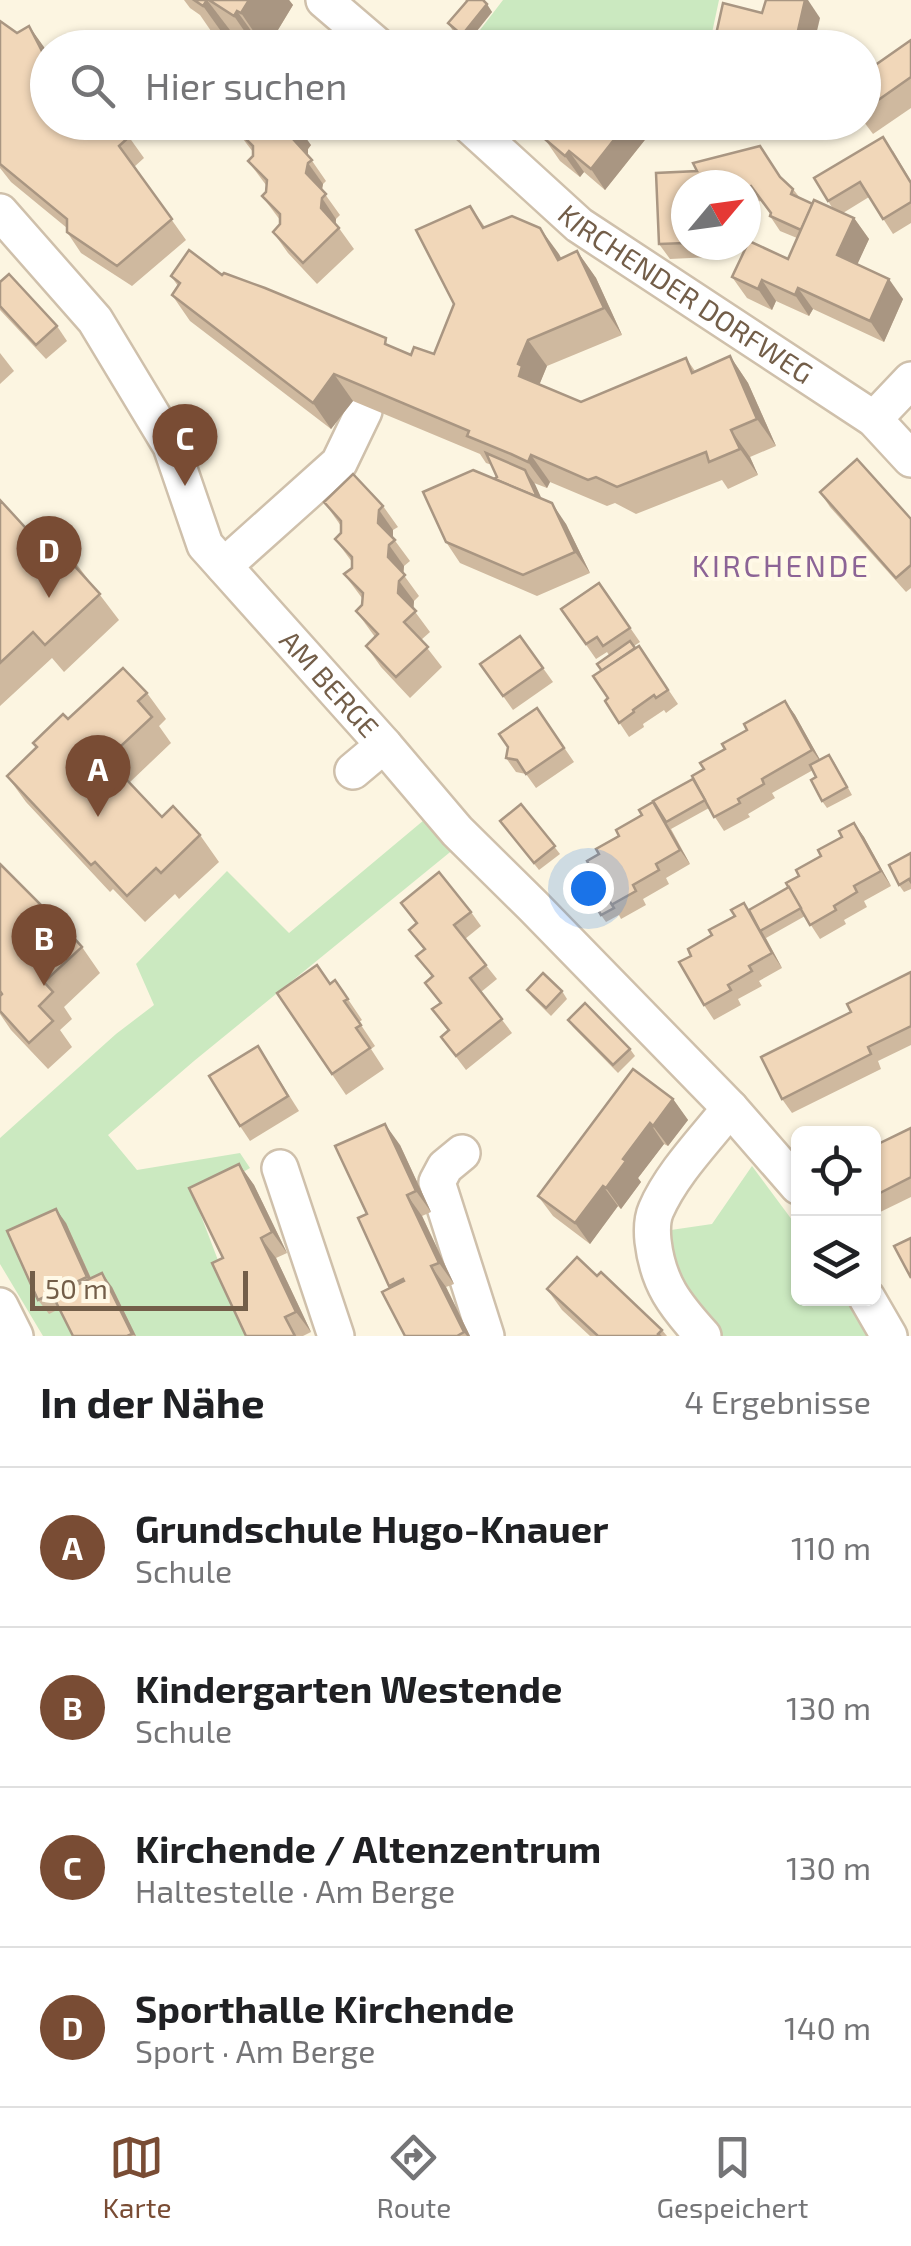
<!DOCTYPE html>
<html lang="de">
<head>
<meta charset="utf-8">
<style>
  :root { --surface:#fff; --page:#f2f2f2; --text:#202124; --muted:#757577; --line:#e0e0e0; --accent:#794c34 }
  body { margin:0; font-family:"Exo 2",sans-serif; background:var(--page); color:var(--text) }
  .controls { position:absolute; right:30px; bottom:30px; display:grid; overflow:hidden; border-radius:15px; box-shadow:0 2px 8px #0004 }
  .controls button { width:90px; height:90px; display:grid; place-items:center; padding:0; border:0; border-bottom:2px solid var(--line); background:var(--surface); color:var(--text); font:50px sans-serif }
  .compass { position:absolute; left:671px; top:170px; width:90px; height:90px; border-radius:50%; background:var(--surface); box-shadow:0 2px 8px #0004; rotate:61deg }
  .scale { position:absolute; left:30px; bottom:25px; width:218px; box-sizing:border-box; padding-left:10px; border:5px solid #735e49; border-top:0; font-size:28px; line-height:35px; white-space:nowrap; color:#735e49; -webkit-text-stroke:8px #fff9e7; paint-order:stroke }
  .you { position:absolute; left:588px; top:888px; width:35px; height:35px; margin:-25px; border:8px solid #fff; border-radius:50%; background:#1a73e8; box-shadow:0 0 0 15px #1a73e833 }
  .badge { display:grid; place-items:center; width:65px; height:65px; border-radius:50%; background:var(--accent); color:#fff; font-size:32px; font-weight:700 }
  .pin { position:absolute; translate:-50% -82px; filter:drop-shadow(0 2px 5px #0008) }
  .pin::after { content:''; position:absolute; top:52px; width:35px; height:30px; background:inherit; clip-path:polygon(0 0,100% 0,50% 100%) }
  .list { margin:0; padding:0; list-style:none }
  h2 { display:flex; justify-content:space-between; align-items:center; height:130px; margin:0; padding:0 40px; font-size:42px }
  h2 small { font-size:32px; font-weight:400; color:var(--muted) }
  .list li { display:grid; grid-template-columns:65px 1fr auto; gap:30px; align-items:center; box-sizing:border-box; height:160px; padding:0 40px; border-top:2px solid var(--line) }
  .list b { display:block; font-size:38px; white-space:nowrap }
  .list p { margin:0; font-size:32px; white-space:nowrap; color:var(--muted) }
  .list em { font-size:32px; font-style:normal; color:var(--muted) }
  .icon { flex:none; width:55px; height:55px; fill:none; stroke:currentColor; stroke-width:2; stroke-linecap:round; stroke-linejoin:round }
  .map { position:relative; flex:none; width:911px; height:1336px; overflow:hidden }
  .search { position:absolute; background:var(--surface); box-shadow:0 2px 8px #0004; left:30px; right:30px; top:30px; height:110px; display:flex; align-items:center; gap:25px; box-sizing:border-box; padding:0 35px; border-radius:55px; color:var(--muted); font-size:38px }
  .sheet { height:770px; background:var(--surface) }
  nav { display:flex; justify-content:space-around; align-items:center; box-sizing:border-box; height:140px; border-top:2px solid var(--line); background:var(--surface); font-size:28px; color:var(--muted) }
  nav a { display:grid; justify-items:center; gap:5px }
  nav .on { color:var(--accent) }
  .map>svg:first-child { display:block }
  .green { fill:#cbe9c0 }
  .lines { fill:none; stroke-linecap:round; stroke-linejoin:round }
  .minor-casing { stroke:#cfc0ab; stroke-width:40 }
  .minor { stroke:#fff; stroke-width:35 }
  .wall { fill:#cfb99f }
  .shaded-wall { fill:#a99682 }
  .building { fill:#f1d7b9; stroke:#a99682; stroke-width:2.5 }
  .labels { text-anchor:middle; stroke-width:8; stroke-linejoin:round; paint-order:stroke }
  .street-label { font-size:28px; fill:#735e49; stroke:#fff9e7 }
  .neighbourhood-label { font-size:30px; letter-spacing:2.5px; fill:#8c6496; stroke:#fff9e7 }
</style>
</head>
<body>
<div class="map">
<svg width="911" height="1336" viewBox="0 0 911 1336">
  <rect width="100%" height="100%" fill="#fcf5e1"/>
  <g class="green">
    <path d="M503,0H719L709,47H614L607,42L602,48L467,47Z"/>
    <path d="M430,815L460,844L194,1061L108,1135L137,1170L240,1153L250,1168L195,1200L247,1336H43L0,1264V1138L116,1034L154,1005L136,964L227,871L289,933Z"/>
    <path d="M752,1166L798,1228V1298L850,1299L875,1336H716L683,1299L664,1231L712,1224Z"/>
  </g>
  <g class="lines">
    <g class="minor-casing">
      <g id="minor">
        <path d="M324,0L380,48"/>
        <path id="s1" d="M466,122L579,225L874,419L911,459"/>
        <path id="s2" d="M0,212L95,320L171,446L205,545L384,745L457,831L533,906L730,1108L798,1186"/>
        <path d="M874,419L911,380"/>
        <path d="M224,566L339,463L364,411"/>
        <path d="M353,771L384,745"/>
        <path d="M462,1153L445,1167L437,1182L486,1336"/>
        <path d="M280,1168L336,1336"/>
        <path d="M867,1298L889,1336"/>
        <path d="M0,1306L15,1336"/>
        <path d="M703,1336C675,1305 658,1284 653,1241C652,1231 652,1219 656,1210C672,1173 705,1140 730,1108"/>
      </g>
    </g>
    <use href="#minor" class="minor"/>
  </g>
  <g class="wall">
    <path d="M184,0H289L293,5L267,48L262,46L253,48L233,34L228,41L211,31L200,15L190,8Z"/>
    <path d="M465,0H483L492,12L468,42L453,31L448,23L467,2Z"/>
    <path d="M0,21L17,33L29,26L48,54V122L129,137L144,158L134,167L186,240L132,286L81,253L67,232V228L11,182L0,168Z"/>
    <path d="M911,40V108L873,134L864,122V73Z"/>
    <path d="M533,122H638L648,136L605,190L584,172L580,177L560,161Z"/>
    <path d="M233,126L311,145L308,149V155L326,181L323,184L322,190L340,215L336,219V224L354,249L317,284L288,253L273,232L280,224V220L262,196L266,192V185L248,161L253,156V152Z"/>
    <path d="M893,151L911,181V223L893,234L869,197L843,213L854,218L869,239L857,264L903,299L884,342L813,309L809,316L776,301L772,310L747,298L732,277L788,259L797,238L780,231L770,216L771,214L761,201L746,204V185H686V245H710L711,257L670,259L659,244L656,173L782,179L793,189L800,198L813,204L833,209L814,178Z"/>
    <path d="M470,206L485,227L561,258L577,251L596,278L622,335L547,366L539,385L581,402L686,358L695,371L730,356L748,383L776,446L750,457L758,475L728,489L722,480L636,514L615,503L607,506L550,482L547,488L534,483L541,499L566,524L590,573L537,596L460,563L446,542L494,479L497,477L492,465L486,463L480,454L353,401L331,429L190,321L172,295L178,286L171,276L222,275L411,355L434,354L454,304Z"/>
    <path d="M0,282L57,326L67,341L46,359L0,310Z"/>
    <path d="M0,353L14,371L0,384Z"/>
    <path d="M820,492L911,519V588L906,592L830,507Z"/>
    <path d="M0,500L34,537L62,545L119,620L64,672L52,658L0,706Z"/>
    <path d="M324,502L383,506L398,527L393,530V538L410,561L404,566L403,574L419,596L414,601L413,609L430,632L421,640L442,667L410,698L381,667L366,646L375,637L356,611L362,605V598L344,574L352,568V562L335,539L341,533V526Z"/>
    <path d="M599,583L640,642L634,646L635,648L639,646L678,704L666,713L664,710L643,724L644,727L629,737L605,701L608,698L602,671L609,655L607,652L596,659L561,609Z"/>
    <path d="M520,636L553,682L513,710L480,664Z"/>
    <path d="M147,693L166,719L159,726L171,743L129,783L162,817L200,835L219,862L179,899L175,894L145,922L113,889L110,892L26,802L7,776L37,748L33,743L68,719Z"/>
    <path d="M785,701L795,715L820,760L834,762L852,795L827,808L822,801L816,777L813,770L772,793L775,798L748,814L750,817L724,831L709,808L671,829L690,864L666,878L669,884L643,899L646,905L621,919L619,915L606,922L601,915L599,854L642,815L693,779L747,730Z"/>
    <path d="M537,708L574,762L536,788L526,774L516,772L506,758Z"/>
    <path d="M521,804L560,854L539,870L500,821Z"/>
    <path d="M854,823L864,837L891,886L864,901L867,907L844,920L846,924L820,939L805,916L766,938L782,968L759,981L762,986L738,999L741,1005L714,1020L704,1005L691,956L712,935L749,910L789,887L799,876L842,837Z"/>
    <path d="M911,853V889L904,892L899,885Z"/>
    <path d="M0,864L45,909L54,921L82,947L100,973L64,1007L72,1019L60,1030L72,1047L48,1069L11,1030L0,1014Z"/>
    <path d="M401,903L471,912L481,926L465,939L497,979L481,992L512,1033L466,1070L441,1037L448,1031L432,1009L440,1003L425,983L432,977L416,956L424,950L409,930L416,924Z"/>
    <path d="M911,972V1045L878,1061L881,1069L792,1113L782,1099L851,1012Z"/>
    <path d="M335,980L362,1020L359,1022L375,1046L371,1049L384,1069L346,1095L277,993L330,984Z"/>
    <path d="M527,990L562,991L567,999L551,1016L532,997Z"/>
    <path d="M568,1020L630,1049L635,1056L618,1073L573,1027Z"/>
    <path d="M258,1046L299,1111L250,1141L240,1126Z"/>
    <path d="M673,1099L688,1120L668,1146L664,1144L638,1178L641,1182L621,1209L618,1206L590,1244L553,1216L538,1196Z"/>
    <path d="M911,1128V1197L874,1215V1146Z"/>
    <path d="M400,1145L431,1212L422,1216L454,1284L446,1287L470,1336H405L391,1288L358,1218L367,1214Z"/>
    <path d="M239,1164L254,1185L287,1253L276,1258L311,1332L303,1336H246L223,1258Z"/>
    <path d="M66,1223L91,1278L112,1287L136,1336H73L59,1309L49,1314L38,1300Z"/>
    <path d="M597,1276L662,1330L667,1336H590L562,1310L547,1289Z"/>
  </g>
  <g class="shaded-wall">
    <path d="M207,0L233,34L228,41L203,6Z"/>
    <path d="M249,0H289L293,5L267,48H265L241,13Z"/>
    <path d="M805,0H808L820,18L813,48H794Z"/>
    <path d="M487,4L492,12L468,42L462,35Z"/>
    <path d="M237,11L262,46L261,48H256L234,16Z"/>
    <path d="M29,26L44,47L48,54V59Z"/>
    <path d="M628,122H638L648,136L605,190L591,169Z"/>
    <path d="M296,124L311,145L308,149V160L293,139V128Z"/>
    <path d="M569,151L584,172L580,177L565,156Z"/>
    <path d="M308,163L323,184L321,194L306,173Z"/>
    <path d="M322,198L336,219L335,229L321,208Z"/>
    <path d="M854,218L869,239L852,276L837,255Z"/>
    <path d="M540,228L559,254L576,286L558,260Z"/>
    <path d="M702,245H710L711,257Z"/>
    <path d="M577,251L596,278L622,335L604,308Z"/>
    <path d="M889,279L903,299L884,342L870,321Z"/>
    <path d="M762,280L776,301L772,310L758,289Z"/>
    <path d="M798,288L813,309L809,316L795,295Z"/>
    <path d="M528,340L547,366L538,388L519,376L518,364Z"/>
    <path d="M730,356L748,383L776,446L757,419Z"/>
    <path d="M334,374L353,401L331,429L313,403Z"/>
    <path d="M731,430L750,457L758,475L740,449Z"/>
    <path d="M531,455L550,482L547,488L528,462Z"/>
    <path d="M525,470L535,484L550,517L540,502Z"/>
    <path d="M552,503L566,524L590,573L575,552Z"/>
    <path d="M379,510L393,530V544L378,523Z"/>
    <path d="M389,545L404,566L403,578L388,557Z"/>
    <path d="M399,581L414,601L413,614L398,593Z"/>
    <path d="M785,701L795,715L823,765L812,750Z"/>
    <path d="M653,802L666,822L690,864L680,850Z"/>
    <path d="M854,823L864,837L891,886L881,871Z"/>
    <path d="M744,903L754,917L782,968L772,953Z"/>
    <path d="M673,1099L688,1120L668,1146L653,1126Z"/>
    <path d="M650,1123L664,1144L638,1178L641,1182L621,1209L606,1188L623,1159Z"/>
    <path d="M385,1124L400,1145L431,1212L416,1191Z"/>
    <path d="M239,1164L254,1185L287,1253L272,1232Z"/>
    <path d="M603,1186L618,1206L590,1244L575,1223Z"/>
    <path d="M407,1195L422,1216L454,1284L439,1263Z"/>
    <path d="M56,1209L66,1223L97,1292L87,1277Z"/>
    <path d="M261,1238L276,1258L311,1332L296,1312Z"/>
    <path d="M431,1266L446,1287L470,1336H467L464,1332Z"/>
    <path d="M102,1273L112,1287L136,1336L132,1334Z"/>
  </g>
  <g class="building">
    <path d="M194,0H207L203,6Z"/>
    <path d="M209,0H249L241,13L237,11L234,16Z"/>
    <path d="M468,0H483L487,4L462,35L448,23Z"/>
    <path d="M766,0H805L794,48H717L719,41L715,39L723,3L762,13Z"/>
    <path d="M0,21L17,33L29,26L44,55L48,57V122H109L129,137L119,146L172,219L117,266L67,232V219L0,164Z"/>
    <path d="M911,40V77L864,110V73Z"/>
    <path d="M237,122H295L296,124L293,128V139L312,160L308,163L306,173L326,194L322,198L321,208L339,228L303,263L273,232L280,224V214L262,196L266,192L267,180L248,161L253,156V146L233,126Z"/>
    <path d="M536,122H628L591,169L569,151L565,156L546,140L551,134Z"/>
    <path d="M883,137L911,183V202L883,219L860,182L828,201L814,178Z"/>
    <path d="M760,146L780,177L793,189L791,194L813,204L801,230L770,216L771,213L751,186L746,188V185H686V243L659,244L656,173L697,171L693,163Z"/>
    <path d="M814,200L854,218L837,255L889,279L870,321L798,288L795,295L762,280L758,289L732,277L749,241L788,259Z"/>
    <path d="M470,206L483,228L512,216L540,228L558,260L577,251L604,308L528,340L518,364L522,366L519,376L581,402L686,358L692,373L730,356L757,419L731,430L740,449L709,462L706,452L617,487L596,477L588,480L531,455L528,462L511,454L467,436L469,431L334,374L313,403L172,295L180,283L171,276L189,250L222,275L224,273L265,288L386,338L385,344L411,355L414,347L434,354L454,304L416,230Z"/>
    <path d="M9,274L57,326L36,345L0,306V282Z"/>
    <path d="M486,453L525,470L537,497L494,479L497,477Z"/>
    <path d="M857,459L911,519V565L896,578L820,492Z"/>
    <path d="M473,470L552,503L575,552L523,575L446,542L423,492Z"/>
    <path d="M353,474L383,506L379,510L378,523L395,540L389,545L388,557L405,575L399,581L398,593L416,611L404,622L428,647L396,677L366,646L378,634L356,611L362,605L363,593L344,574L352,568V557L335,539L341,533V521L324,502Z"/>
    <path d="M0,500L34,537L45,527L62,545L58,548L100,594L45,645L33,632L0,663Z"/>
    <path d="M599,583L630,628L603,646L597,637L586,644L561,609Z"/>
    <path d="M520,636L543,668L503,696L480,664Z"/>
    <path d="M630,641L635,648L602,671L597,664Z"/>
    <path d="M639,646L668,690L656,698L654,695L633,710L634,712L619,723L605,701L608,698L593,676Z"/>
    <path d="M123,668L147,693L138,701L152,717L107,759L162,817L173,806L200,835L161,873L156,868L127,896L95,862L91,865L7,776L37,747L33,743L63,714L68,719Z"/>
    <path d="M785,701L812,750L762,779L764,784L738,799L740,803L714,817L692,776L704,769L700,763L725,749L722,744L747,730L744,724Z"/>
    <path d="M537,708L564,748L526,774L517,760L506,758L508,747L499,734Z"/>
    <path d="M829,755L847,787L822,801L811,780L816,777L810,765Z"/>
    <path d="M693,779L705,800L666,822L653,801Z"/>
    <path d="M653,802L680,850L656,864L659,870L633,885L636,891L611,905L587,861L599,854L596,849L619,836L616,830L642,815L639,810Z"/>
    <path d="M521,804L555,846L534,863L500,821Z"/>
    <path d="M854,823L881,871L854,886L857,892L834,906L836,910L810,925L786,883L799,876L796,870L821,856L818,850L842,837L839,831Z"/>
    <path d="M911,853V882L909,879L899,885L889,865Z"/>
    <path d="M0,864L45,909L42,912L52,922L56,918L82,947L44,982L53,992L39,1006L53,1021L29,1043L0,1011V996L2,994L0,991Z"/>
    <path d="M439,872L471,912L454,925L486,965L470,978L502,1019L456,1056L441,1037L449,1030L432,1009L441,1003L425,983L433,976L416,956L425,949L409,930L417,923L401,903Z"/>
    <path d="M591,872L614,908L601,915L580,879Z"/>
    <path d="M789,887L801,908L760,931L749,910Z"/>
    <path d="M744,903L772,953L749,966L752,971L728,985L731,990L704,1005L679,962L691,956L688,949L712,935L709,930L735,916L731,910Z"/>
    <path d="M317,965L330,984L335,980L348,999L344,1001L361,1025L356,1028L370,1048L332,1074L277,993Z"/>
    <path d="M911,972V1026L868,1047L871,1054L782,1099L761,1057L851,1012L847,1004Z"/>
    <path d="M543,973L562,991L546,1008L527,990Z"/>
    <path d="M585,1003L630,1049L613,1065L568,1020Z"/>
    <path d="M258,1046L288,1096L240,1126L209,1076Z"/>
    <path d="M633,1069L673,1099L653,1126L650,1123L623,1159L626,1161L606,1188L603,1186L575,1223L538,1196Z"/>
    <path d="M385,1124L416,1191L407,1195L439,1263L431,1266L464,1332L457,1336H405L382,1292L404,1281L403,1279L389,1286L358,1218L367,1214L335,1146Z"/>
    <path d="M911,1128V1177L874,1196V1146Z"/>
    <path d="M239,1164L272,1232L261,1238L296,1312L285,1317L295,1336H246L212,1263L223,1258L189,1188Z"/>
    <path d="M56,1209L87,1277L38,1300L7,1231Z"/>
    <path d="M911,1238V1278L894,1246Z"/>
    <path d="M577,1257L597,1276L601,1272L662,1330L658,1334L660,1336H598L547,1289Z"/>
    <path d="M102,1273L132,1334L127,1336H73L53,1296Z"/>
  </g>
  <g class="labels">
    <g class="street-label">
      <text dy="10" stroke="none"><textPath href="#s1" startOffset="280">KIRCHENDER DORFWEG</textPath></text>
      <text dy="10" stroke="none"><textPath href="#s2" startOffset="582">AM BERGE</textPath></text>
    </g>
    <g class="neighbourhood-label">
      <text x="781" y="577">KIRCHENDE</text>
    </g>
  </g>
</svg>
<div class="controls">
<button><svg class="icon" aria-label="locate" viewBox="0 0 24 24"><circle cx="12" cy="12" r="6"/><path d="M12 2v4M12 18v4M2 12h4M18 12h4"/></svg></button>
<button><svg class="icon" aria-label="layers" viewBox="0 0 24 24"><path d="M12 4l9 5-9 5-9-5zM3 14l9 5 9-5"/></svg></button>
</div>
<svg class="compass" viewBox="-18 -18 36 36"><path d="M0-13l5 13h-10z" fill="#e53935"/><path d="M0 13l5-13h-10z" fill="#757577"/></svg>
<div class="scale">50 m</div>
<div class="you"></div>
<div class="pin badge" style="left:98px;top:817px">A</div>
<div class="pin badge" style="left:44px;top:986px">B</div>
<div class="pin badge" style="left:185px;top:486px">C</div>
<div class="pin badge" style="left:49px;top:598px">D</div>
<div class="search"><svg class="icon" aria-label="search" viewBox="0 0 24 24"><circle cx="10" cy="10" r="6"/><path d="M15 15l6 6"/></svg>Hier suchen</div>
</div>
<section class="sheet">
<h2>In der Nähe<small>4 Ergebnisse</small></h2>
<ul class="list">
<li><span class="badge">A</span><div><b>Grundschule Hugo-Knauer</b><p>Schule</p></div><em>110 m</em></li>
<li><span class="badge">B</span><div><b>Kindergarten Westende</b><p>Schule</p></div><em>130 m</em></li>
<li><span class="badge">C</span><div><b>Kirchende / Altenzentrum</b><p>Haltestelle · Am Berge</p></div><em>130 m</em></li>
<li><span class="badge">D</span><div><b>Sporthalle Kirchende</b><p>Sport · Am Berge</p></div><em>140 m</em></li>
</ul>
</section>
<nav>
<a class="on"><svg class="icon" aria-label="map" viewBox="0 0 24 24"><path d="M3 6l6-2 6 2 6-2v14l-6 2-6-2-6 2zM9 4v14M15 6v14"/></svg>Karte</a>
<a><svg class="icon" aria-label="directions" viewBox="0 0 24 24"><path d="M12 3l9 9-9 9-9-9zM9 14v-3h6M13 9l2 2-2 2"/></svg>Route</a>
<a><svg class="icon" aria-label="saved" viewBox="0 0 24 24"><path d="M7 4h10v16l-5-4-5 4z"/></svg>Gespeichert</a>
</nav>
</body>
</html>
